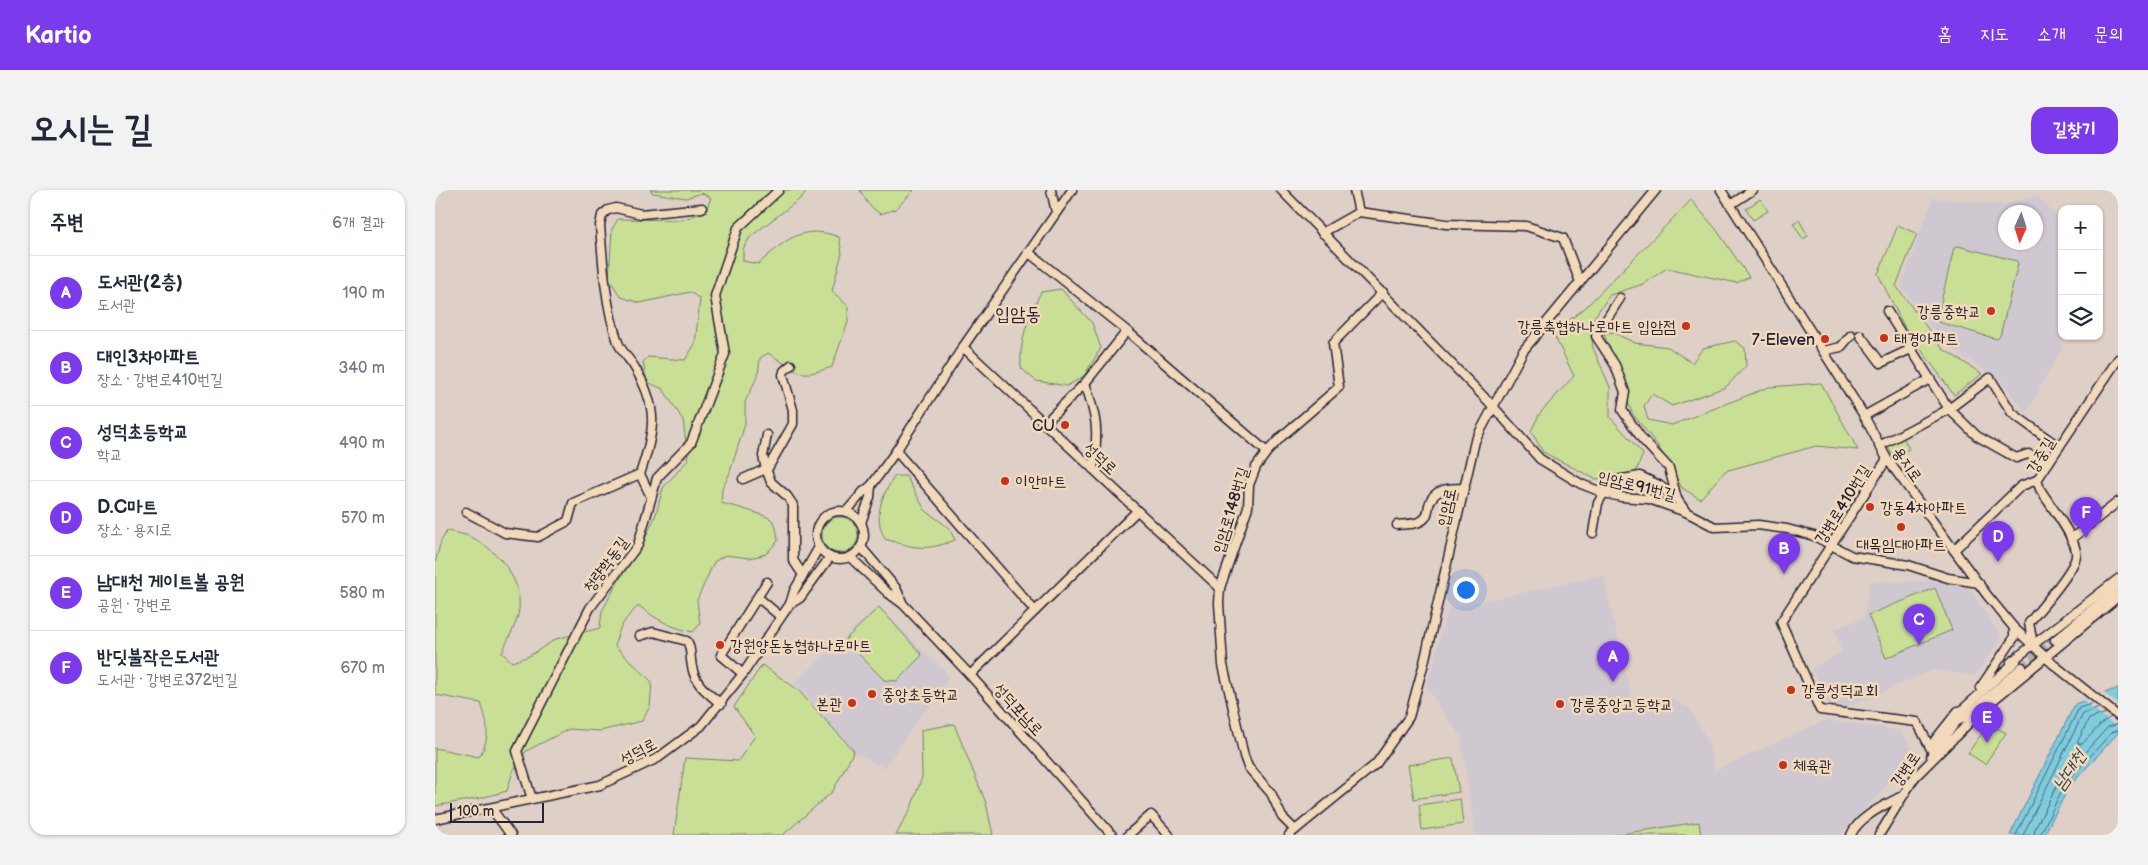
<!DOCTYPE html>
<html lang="ko">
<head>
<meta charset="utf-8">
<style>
  :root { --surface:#fff; --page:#f2f2f3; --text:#1f2937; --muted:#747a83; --line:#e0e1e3; --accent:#7c3aed }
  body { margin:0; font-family:"Balsamiq Sans","Poor Story",sans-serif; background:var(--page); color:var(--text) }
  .controls { position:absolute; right:15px; top:15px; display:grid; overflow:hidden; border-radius:10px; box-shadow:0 1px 4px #0004 }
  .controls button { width:45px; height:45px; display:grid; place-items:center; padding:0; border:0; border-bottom:1px solid var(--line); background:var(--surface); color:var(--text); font:25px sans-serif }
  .compass { position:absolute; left:1563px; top:15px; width:45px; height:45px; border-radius:50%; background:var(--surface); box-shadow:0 1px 4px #0004; rotate:183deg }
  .scale { position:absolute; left:15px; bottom:12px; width:94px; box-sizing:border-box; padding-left:5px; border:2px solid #22223b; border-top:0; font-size:14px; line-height:18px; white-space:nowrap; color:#22223b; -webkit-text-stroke:4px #f2d9b9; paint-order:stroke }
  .you { position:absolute; left:1030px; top:399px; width:18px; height:18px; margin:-12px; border:4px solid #fff; border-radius:50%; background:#1a73e8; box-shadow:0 0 0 8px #1a73e833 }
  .badge { display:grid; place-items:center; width:32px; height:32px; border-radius:50%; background:var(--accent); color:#fff; font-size:16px; font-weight:700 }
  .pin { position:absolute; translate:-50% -41px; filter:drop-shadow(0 1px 2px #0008) }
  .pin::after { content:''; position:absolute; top:26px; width:18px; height:15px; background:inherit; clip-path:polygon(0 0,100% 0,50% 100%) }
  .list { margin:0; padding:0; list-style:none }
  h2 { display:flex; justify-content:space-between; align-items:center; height:65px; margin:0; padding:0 20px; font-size:21px }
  h2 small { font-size:16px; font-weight:400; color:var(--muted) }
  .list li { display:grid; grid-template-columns:32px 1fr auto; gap:15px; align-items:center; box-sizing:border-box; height:75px; padding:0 20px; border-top:1px solid var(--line) }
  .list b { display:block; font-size:19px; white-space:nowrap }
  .list p { margin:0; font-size:16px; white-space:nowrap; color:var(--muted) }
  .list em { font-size:16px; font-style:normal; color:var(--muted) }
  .icon { flex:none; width:28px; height:28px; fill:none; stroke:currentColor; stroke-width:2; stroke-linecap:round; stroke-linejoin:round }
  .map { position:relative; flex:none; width:1683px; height:645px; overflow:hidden; border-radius:15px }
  header { display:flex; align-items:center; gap:30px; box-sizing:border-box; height:70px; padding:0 25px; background:var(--accent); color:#fff }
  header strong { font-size:24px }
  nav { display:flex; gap:28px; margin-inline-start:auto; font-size:18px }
  .intro { display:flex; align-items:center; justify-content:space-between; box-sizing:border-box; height:120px; padding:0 30px }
  h1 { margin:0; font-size:35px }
  .button { padding:12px 22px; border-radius:15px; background:var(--accent); color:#fff; font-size:18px; font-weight:700 }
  main { display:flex; gap:30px; padding:0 30px }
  aside { flex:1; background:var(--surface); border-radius:15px; box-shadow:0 1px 4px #0004 }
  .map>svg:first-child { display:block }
  .built { fill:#d0c8d1; fill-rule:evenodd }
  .green { fill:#c8df95; stroke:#758068 }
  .water { fill:#7fccdd; stroke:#5a889c }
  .pier { fill:#decfc7 }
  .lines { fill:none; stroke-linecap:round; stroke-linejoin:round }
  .shore { stroke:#47667c; stroke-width:1 }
  .minor-tunnel { stroke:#b8acab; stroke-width:8; stroke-dasharray:8 4; stroke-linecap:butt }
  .minor-casing { stroke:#22223b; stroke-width:11 }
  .minor { stroke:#f2d9b9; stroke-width:8 }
  .poi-dot { fill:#c8321e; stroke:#f2d9b9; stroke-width:2 }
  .labels { text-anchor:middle; stroke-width:5; stroke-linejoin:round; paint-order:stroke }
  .poi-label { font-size:16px; fill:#22223b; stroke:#f2d9b9; text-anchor:start }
  .street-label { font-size:16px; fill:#22223b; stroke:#f2d9b9 }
  .water-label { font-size:18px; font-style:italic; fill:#35445b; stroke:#f2d9b9 }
  .quarter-label { font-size:19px; fill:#22223b; stroke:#f2d9b9 }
</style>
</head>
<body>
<header>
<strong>Kartio</strong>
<nav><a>홈</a><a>지도</a><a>소개</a><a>문의</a></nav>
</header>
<div class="intro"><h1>오시는 길</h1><a class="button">길찾기</a></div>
<main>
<aside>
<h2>주변<small>6개 결과</small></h2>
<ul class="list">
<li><span class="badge">A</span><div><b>도서관(2층)</b><p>도서관</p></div><em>190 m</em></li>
<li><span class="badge">B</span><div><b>대인3차아파트</b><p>장소 · 강변로410번길</p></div><em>340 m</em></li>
<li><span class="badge">C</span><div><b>성덕초등학교</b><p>학교</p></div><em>490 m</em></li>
<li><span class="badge">D</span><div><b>D.C마트</b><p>장소 · 용지로</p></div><em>570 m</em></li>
<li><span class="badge">E</span><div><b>남대천 게이트볼 공원</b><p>공원 · 강변로</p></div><em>580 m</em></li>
<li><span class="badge">F</span><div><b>반딧불작은도서관</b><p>도서관 · 강변로372번길</p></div><em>670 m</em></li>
</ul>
</aside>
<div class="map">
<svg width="1683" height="645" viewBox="0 0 1683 645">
  <rect width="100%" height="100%" fill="#decfc7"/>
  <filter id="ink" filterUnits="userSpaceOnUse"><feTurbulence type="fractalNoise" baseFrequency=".02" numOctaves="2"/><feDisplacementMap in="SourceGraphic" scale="10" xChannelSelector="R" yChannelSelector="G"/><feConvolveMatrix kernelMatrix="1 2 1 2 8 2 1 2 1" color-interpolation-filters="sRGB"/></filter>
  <g filter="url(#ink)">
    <g class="built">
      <path d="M1602,6L1627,32L1628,146L1627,158L1591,223L1566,191L1507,152L1466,96L1498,8L1569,15ZM1570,22H1600V52H1570Z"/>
      <path d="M1168,385L1197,510L1233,507L1254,518L1273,551L1279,581L1391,530L1464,540L1477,558L1443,606L1405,645H1040L1026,547L991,497L1013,419Z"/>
      <path d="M1502,391L1532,396L1567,448L1539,486L1498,480L1405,520L1394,514L1376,478L1407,462L1399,440L1429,427L1435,392Z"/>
      <path d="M443,416L514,486L498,515L487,523L450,578L408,557L390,534L386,523L360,493Z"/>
    </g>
    <g class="green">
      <path d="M215,0H372L366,8L315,47L308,59V71L323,74C350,51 366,33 404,47L407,63L397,101L413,116V132L397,177C360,190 363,181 333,163L325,168L323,185L310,212V234L294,285L287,299L286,313C298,316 326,323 336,329C342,334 342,344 343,351L331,364L315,368L290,365L279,372L262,410L265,434L258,442C236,438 221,429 204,416C191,426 182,440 180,456L217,492L215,516L207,531L165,541L134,539L91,561L78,581L72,601L46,608L0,616V558L44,567C56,546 53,535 46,513L0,505V373L6,351L12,341C21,343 31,344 38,348C64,362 87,389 84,419C83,433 72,450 67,463L77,472L94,466L121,449L165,438L167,421L184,390L206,358L221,324L228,298L253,270L248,230L228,199L212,192L208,172L213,167L250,170L260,154L265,109L255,102L205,113L186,107L174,89L177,39L183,29L246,30L270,22L276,8L267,3L251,8L218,3Z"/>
      <path d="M425,0H479L461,19L445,24L433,14Z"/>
      <path d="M1325,9L1333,21L1318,30L1311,19Z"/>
      <path d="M1256,10L1281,39L1314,87L1302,93L1232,78L1208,94L1175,105L1155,133L1158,158L1175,197V227L1208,264L1200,284L1160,289L1108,262L1096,241L1105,223L1139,186L1118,143L1151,117Z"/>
      <path d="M1364,30L1373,46L1368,49L1358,33Z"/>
      <path d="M1463,35L1482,44L1461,96L1508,159L1547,184L1519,205L1469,136L1443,84Z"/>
      <path d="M1523,56L1582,71L1583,74L1565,146L1562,149L1503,132L1502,129L1519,58Z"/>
      <path d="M626,99L657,133L666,158L649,186L632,196L601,191L586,178C584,150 594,126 606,102Z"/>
      <path d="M1177,142L1200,153L1233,157L1257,173L1268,158L1300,151L1310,158L1311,176L1291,197L1237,216L1217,204L1209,216L1213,230L1237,235L1334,197L1386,193L1423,260L1381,256L1290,281L1265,309L1247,298L1223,256L1197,223L1169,144Z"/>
      <path d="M1467,245L1474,259L1459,267L1451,253Z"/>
      <path d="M460,286H471L490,320L514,338L520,350C490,362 480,358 450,349C438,326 446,307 460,286Z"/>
      <circle cx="405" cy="345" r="18"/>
      <path d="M1500,398L1517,440L1451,468L1433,425Z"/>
      <path d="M444,417L487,465L462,491L449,490L410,450Z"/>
      <path d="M327,475L362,499L419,561L398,601L348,645H239L250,568L303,571L320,546L299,517Z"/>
      <path d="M1554,533L1571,543L1550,574L1533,563Z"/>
      <path d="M519,534L551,613L558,645H461L476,618L487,587L486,540Z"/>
      <path d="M1018,568L1024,602L979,609L973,575Z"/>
      <path d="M1025,609L1028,634L987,640L984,615Z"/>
      <path d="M1264,632L1266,645H1179Z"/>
    </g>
    <path class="water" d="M1683,498V543L1634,597L1609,645H1575L1640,514Z"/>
    <path class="pier" d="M1668,502L1683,514V538L1646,509Z"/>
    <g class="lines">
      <g class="shore">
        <path d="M1671,523L1654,529L1643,551V554H1647L1668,532L1676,527"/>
        <path d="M1581,645L1644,518L1659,513"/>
        <path d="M1588,645L1648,524L1664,518"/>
        <path d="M1599,645L1600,639L1625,590L1673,537L1683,534"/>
        <path d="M1605,645L1630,594L1677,542L1683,540"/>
      </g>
      <path class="minor-tunnel" d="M1587,477L1620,450"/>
      <g class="minor-casing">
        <g id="minor">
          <path d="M616,0L621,22"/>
          <path d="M846,0L1054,212L1105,269L1146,294L1169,303L1186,307L1214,309L1251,322"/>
          <path d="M919,0L924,22"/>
          <path d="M1286,0L1428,224L1452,269L1552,405L1579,438L1618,474L1683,526"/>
          <path d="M1295,15L1318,0"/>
          <path d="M887,43L924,22L1011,34L1091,36L1128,48L1145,92"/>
          <path d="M593,62L692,141L832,262"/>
          <path d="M1185,108L1161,146L1180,175L1190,202L1187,220L1207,249L1234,278L1242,309"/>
          <path d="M1452,121L1514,219L1542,246L1581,268L1593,264L1614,272"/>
          <path d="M1425,145L1446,173L1476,159"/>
          <path d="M528,157L785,398"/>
          <path d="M1388,161L1406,157L1416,145"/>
          <path d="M650,193C662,229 664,240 658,279"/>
          <path d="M1429,226L1495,189"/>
          <path d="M609,234L650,193L692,141"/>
          <path d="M332,245L328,266L331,279L336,292L352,306L358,315V370L368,385"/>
          <path d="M1444,256L1514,219L1555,188L1577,223L1624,257"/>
          <path d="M461,261L600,421"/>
          <path d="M1452,269L1346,432L1385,520L1482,532L1498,563"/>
          <path d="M308,289L333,278L358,234V220L348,185L349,181L356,175"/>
          <path d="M216,307L205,284C220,241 224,218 200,178C195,169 186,162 183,152C170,115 168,74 165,35L167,25L173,20L181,18L206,24L267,18"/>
          <circle cx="405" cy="345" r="24"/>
          <path d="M31,322L70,343L103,347L133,331L138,313L205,284"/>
          <path d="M411,322L428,302L436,296L461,261L528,157L637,0"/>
          <path d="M426,333L435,307L436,296"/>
          <path d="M962,335C970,334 983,335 989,329C993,326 993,320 994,315C998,298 1015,298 1030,298"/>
          <path d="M1158,343L1163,313L1176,291L1205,286L1224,295L1242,309L1251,322L1280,337L1323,335L1352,339L1379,346L1417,366L1473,375L1513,388L1544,393"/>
          <path d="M1636,349L1683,312"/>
          <path d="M426,357L461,398L467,412"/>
          <path d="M1519,360L1586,296L1602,290"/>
          <path d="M415,367L453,403L468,414L535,485L677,645"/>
          <path d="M320,411L332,392"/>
          <path d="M355,414L359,401L384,357"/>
          <path d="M205,446L218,442L252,451C256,458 255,462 256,470C258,493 269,500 286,514"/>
          <path d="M1620,450L1678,402L1681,396"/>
          <path d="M1598,454L1594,433C1604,420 1640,380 1641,366C1644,351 1613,313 1605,299L1602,290L1683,169"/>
          <path d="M1576,472L1683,389"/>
          <path d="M308,484L286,465L320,411L326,410L346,427"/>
          <path d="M535,485L702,321"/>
          <path d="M1545,498L1579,448V438"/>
          <path d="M1521,532L1533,525L1587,477"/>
          <path d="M1498,561L1500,550L1523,521"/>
          <path d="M1496,566L1521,532L1527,520L1581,471"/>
          <path d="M1479,588L1550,517L1683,407"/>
          <path d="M97,609L82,561L155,418L203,355L222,288L256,253L290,164L280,106L303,38L344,0"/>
          <path d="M56,618L76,645"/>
          <path d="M0,629L165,595L223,568L266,536L308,484L346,427L355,414L365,408L395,367"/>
          <path d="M860,640L847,627L836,603L813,577L809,566L788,475L784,413L785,398L813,317L814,295L821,277L832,262L846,247L904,197L898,153L948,102"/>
          <path d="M693,645L716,625L734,645"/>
          <path d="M854,645L941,574L974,527L989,473L1040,251L1088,161L1221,0"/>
          <path d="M1416,645C1423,627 1450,615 1467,606"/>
          <path d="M1444,645L1481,585"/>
        </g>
      </g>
      <use href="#minor" class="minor"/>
    </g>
  </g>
  <g class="poi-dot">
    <circle cx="1556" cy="121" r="5"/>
    <circle cx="1251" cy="136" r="5"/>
    <circle cx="1449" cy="148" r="5"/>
    <circle cx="1390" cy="149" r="5"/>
    <circle cx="630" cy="235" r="5"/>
    <circle cx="570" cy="291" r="5"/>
    <circle cx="1435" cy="317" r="5"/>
    <circle cx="1466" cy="337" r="5"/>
    <circle cx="285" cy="455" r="5"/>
    <circle cx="1356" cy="500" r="5"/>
    <circle cx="437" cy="504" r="5"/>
    <circle cx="417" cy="513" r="5"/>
    <circle cx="1125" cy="514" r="5"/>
    <circle cx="1348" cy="575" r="5"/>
  </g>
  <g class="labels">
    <g class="poi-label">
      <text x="1546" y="127" text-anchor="end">강릉중학교</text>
      <text x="1241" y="142" text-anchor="end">강릉축협하나로마트 입암점</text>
      <text x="1459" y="154">태경아파트</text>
      <text x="1380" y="155" text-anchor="end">7-Eleven</text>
      <text x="620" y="241" text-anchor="end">CU</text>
      <text x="580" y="297">이안마트</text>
      <text x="1445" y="323">강동4차아파트</text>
      <text x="1466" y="360" text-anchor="middle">대목임대아파트</text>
      <text x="295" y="461">강원양돈농협하나로마트</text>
      <text x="1366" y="506">강릉성덕교회</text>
      <text x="447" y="510">중앙초등학교</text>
      <text x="407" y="519" text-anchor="end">본관</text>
      <text x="1135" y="520">강릉중앙고등학교</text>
      <text x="1358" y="581">체육관</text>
    </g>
    <g class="street-label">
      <text transform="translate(1605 265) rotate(-60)" y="6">강중길</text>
      <text transform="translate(666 268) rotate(43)" y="6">성덕로</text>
      <text transform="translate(1473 274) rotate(55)" y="6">용지로</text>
      <text transform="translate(1202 295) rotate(14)" y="6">입암로91번길</text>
      <text transform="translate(1407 314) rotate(-58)" y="6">강변로410번길</text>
      <text transform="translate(1011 317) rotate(-78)" y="6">입암로</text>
      <text transform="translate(795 320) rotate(-73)" y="6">입암로148번길</text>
      <text transform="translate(170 374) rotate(-54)" y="6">청량학동길</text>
      <text transform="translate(584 519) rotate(48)" y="6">성덕포남로</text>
      <text transform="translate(203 561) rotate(-28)" y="6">성덕로</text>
      <text transform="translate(1470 579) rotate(-55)" y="6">강변로</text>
    </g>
    <g class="water-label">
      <text transform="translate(1634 580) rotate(-56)" y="6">남대천</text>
    </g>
    <g class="quarter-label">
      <text x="583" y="130">입암동</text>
    </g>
  </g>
</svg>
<div class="controls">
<button>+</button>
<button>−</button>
<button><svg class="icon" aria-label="layers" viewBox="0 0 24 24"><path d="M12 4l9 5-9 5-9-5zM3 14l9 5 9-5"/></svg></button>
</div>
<svg class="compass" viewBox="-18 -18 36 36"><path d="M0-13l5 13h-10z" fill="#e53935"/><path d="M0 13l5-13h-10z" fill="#747a83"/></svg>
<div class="scale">100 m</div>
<div class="you"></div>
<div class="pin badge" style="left:1178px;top:492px">A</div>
<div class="pin badge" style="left:1349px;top:384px">B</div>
<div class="pin badge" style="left:1484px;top:455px">C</div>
<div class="pin badge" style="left:1563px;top:372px">D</div>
<div class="pin badge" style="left:1552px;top:553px">E</div>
<div class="pin badge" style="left:1651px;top:348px">F</div>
</div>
</main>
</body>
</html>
